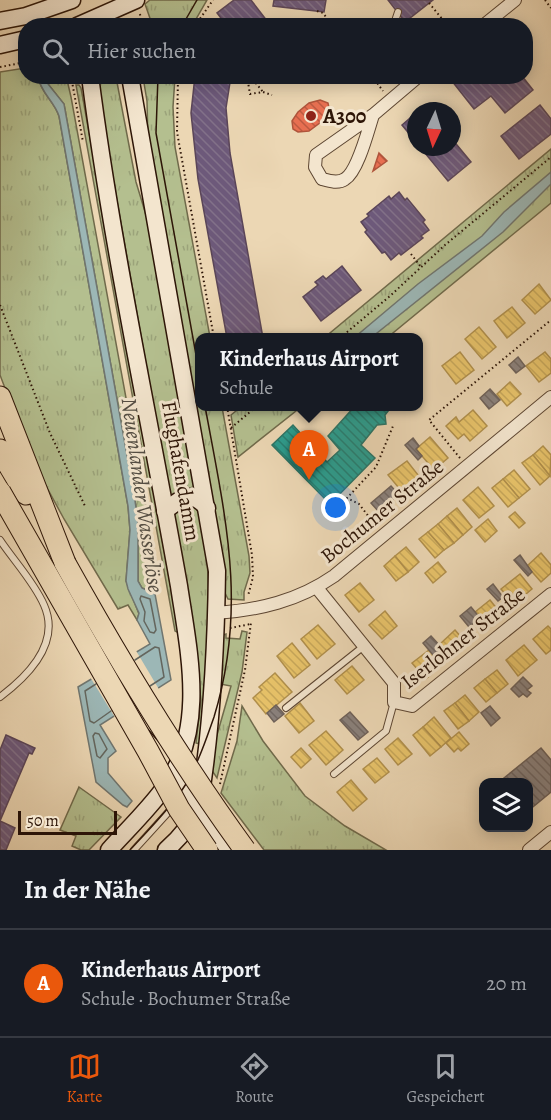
<!DOCTYPE html>
<html lang="de">
<head>
<meta charset="utf-8">
<style>
  :root { --surface:#171b24; --page:#242831; --text:#f1f3f6; --muted:#9ea1a6; --line:#363941; --accent:#ea580c }
  body { margin:0; font-family:Alegreya,serif; background:var(--page); color:var(--text) }
  .controls { position:absolute; right:18px; bottom:18px; display:grid; overflow:hidden; border-radius:12px; box-shadow:0 3px 15px #0003 }
  .controls button { width:54px; height:54px; display:grid; place-items:center; padding:0; border:0; border-bottom:2px solid var(--line); background:var(--surface); color:var(--text); font:30px sans-serif }
  .compass { position:absolute; left:407px; top:102px; width:54px; height:54px; border-radius:50%; background:var(--surface); box-shadow:0 3px 15px #0003; rotate:184deg }
  .scale { position:absolute; left:18px; bottom:15px; width:99px; box-sizing:border-box; padding-left:6px; border:3px solid #2d1507; border-top:0; font-size:16px; line-height:21px; white-space:nowrap; color:#2d1507; -webkit-text-stroke:4px #f3e5ce; paint-order:stroke }
  .you { position:absolute; left:336px; top:508px; width:21px; height:21px; margin:-15px; border:4px solid #fff; border-radius:50%; background:#1a73e8; box-shadow:0 0 0 9px #1a73e833 }
  .badge { display:grid; place-items:center; width:39px; height:39px; border-radius:50%; background:var(--accent); color:#fff; font-size:20px; font-weight:700 }
  .pin { position:absolute; translate:-50% -50px; filter:drop-shadow(0 2px 3px #0008) }
  .pin::after { content:''; position:absolute; top:32px; width:21px; height:18px; background:inherit; clip-path:polygon(0 0,100% 0,50% 100%) }
  .popup { position:absolute; left:195px; top:333px; width:228px; height:78px; box-sizing:border-box; display:grid; place-content:center; border-radius:12px; background:var(--surface); filter:drop-shadow(0 2px 4px #0005); font-size:20px; white-space:nowrap; color:var(--muted) }
  .popup b { font-size:22px; color:var(--text) }
  .popup::after { content:''; position:absolute; left:50%; top:100%; margin-left:-12px; border:12px solid transparent; border-top-color:var(--surface) }
  .list { margin:0; padding:0; list-style:none }
  h2 { display:flex; justify-content:space-between; align-items:center; height:78px; margin:0; padding:0 24px; font-size:26px }
  h2 small { font-size:20px; font-weight:400; color:var(--muted) }
  .list li { display:grid; grid-template-columns:39px 1fr auto; gap:18px; align-items:center; box-sizing:border-box; height:108px; padding:0 24px; border-top:2px solid var(--line) }
  .list b { display:block; font-size:22px; white-space:nowrap }
  .list p { margin:0; font-size:20px; white-space:nowrap; color:var(--muted) }
  .list em { font-size:20px; font-style:normal; color:var(--muted) }
  .icon { flex:none; width:33px; height:33px; fill:none; stroke:currentColor; stroke-width:2; stroke-linecap:round; stroke-linejoin:round }
  .map { position:relative; flex:none; width:551px; height:850px; overflow:hidden }
  .search { position:absolute; background:var(--surface); box-shadow:0 3px 15px #0003; left:18px; right:18px; top:18px; height:66px; display:flex; align-items:center; gap:15px; box-sizing:border-box; padding:0 21px; border-radius:24px; color:var(--muted); font-size:22px }
  .sheet { height:186px; background:var(--surface) }
  nav { display:flex; justify-content:space-around; align-items:center; box-sizing:border-box; height:84px; border-top:2px solid var(--line); background:var(--surface); font-size:16px; color:var(--muted) }
  nav a { display:grid; justify-items:center; gap:3px }
  nav .on { color:var(--accent) }
  .map>svg:first-child { display:block }
  .grass { fill:url(#grass-tufts); stroke:#706a4b; stroke-width:1.5 }
  .water { fill:#9cb7b6; stroke:#707670; stroke-width:1.5 }
  .pier { fill:#ecd7b4 }
  .homes { fill:url(#homes-back-hatch); stroke:#b1904c; stroke-width:1.5 }
  .shops { fill:url(#shops-back-hatch); stroke:#af543b; stroke-width:1.5 }
  .offices { fill:url(#offices-back-hatch); stroke:#5a4558; stroke-width:1.5 }
  .schools { fill:url(#schools-back-hatch); stroke:#2b7466; stroke-width:1.5 }
  .industry { fill:url(#industry-back-hatch); stroke:#6e6159; stroke-width:1.5 }
  .lines { fill:none; stroke-linecap:round; stroke-linejoin:round }
  .shore { stroke:#64665e; stroke-width:1.5 }
  .lane-casing { stroke:#5d4632; stroke-width:8 }
  .street-casing { stroke:#5d4632; stroke-width:14 }
  .secondary-casing { stroke:#2d1507; stroke-width:19 }
  .highway-casing { stroke:#2d1507; stroke-width:23 }
  .path { stroke:#2d1507; stroke-width:2; stroke-dasharray:1.5 3; stroke-linecap:butt }
  .lane { stroke:#f3e5ce; stroke-width:6 }
  .street { stroke:#f3e5ce; stroke-width:12 }
  .secondary { stroke:#f3e5ce; stroke-width:16 }
  .highway { stroke:#ecd7b4; stroke-width:21 }
  .tram { stroke:#2d1507; stroke-width:1.5 }
  .highway-bridge-casing { stroke:#2d1507; stroke-width:23; stroke-linecap:butt }
  .highway-bridge { stroke:#ecd7b4; stroke-width:21 }
  .poi-dot { fill:#8f2418; stroke:#f3e5ce; stroke-width:2 }
  .labels { text-anchor:middle; stroke-width:6; stroke-linejoin:round; paint-order:stroke }
  .poi-label { font-size:21px; font-weight:bold; fill:#2d1507; stroke:#f3e5ce; text-anchor:start }
  .street-label { font-size:21px; fill:#2d1507; stroke:#f3e5ce }
  .water-label { font-size:22px; font-style:italic; fill:#544e44; stroke:#f3e5ce }
</style>
</head>
<body>
<div class="map">
<svg width="551" height="850" viewBox="0 0 551 850">
  <defs>
    <pattern id="grass-tufts" width="24" height="20" patternUnits="userSpaceOnUse" patternTransform="scale(1.5)"><rect width="24" height="20" fill="#b4bf8f"/><path d="M3 7l-1-3M5 7V3M7 7l1-3M15 17l-1-3M17 17v-4M19 17l1-3" fill="none" stroke="#9ba37a"/></pattern>
    <pattern id="homes-back-hatch" width="6" height="6" patternUnits="userSpaceOnUse" patternTransform="scale(1.5)"><rect width="6" height="6" fill="#e9c46a"/><path d="M-1 5l2 2M0 0l6 6M5-1l2 2" fill="none" stroke="#c8a85a"/></pattern>
    <pattern id="shops-back-hatch" width="6" height="6" patternUnits="userSpaceOnUse" patternTransform="scale(1.5)"><rect width="6" height="6" fill="#e76f51"/><path d="M-1 5l2 2M0 0l6 6M5-1l2 2" fill="none" stroke="#bc5a41"/></pattern>
    <pattern id="offices-back-hatch" width="6" height="6" patternUnits="userSpaceOnUse" patternTransform="scale(1.5)"><rect width="6" height="6" fill="#6d597a"/><path d="M-1 5l2 2M0 0l6 6M5-1l2 2" fill="none" stroke="#827189"/></pattern>
    <pattern id="schools-back-hatch" width="6" height="6" patternUnits="userSpaceOnUse" patternTransform="scale(1.5)"><rect width="6" height="6" fill="#2a9d8f"/><path d="M-1 5l2 2M0 0l6 6M5-1l2 2" fill="none" stroke="#247f73"/></pattern>
    <pattern id="industry-back-hatch" width="6" height="6" patternUnits="userSpaceOnUse" patternTransform="scale(1.5)"><rect width="6" height="6" fill="#8a817c"/><path d="M-1 5l2 2M0 0l6 6M5-1l2 2" fill="none" stroke="#716864"/></pattern>
  </defs>
  <rect width="100%" height="100%" fill="#ecd7b4"/>
  <filter id="stains"><feTurbulence type="fractalNoise" baseFrequency=".00333" numOctaves="4"/><feColorMatrix values="0 0 0 0 .2 0 0 0 0 .09 0 0 0 0 .02 0 0 0 .5 -.17"/></filter>
  <radialGradient id="worn" r=".72"><stop offset=".6" stop-color="#630" stop-opacity="0"/><stop offset="1" stop-color="#630" stop-opacity=".3"/></radialGradient>
  <g class="grass">
    <path d="M150,0H207L192,26L152,24L145,4Z"/>
    <path d="M25,68L26,76L38,77C41,93 54,101 59,116L128,506L130,530L126,581L139,614L137,620L128,605L118,609L64,519L33,462L0,375V72Z"/>
    <path d="M47,77H61L68,84L71,97L158,573H151L155,594L142,588L138,581V521L134,494L64,104L48,84Z"/>
    <path d="M95,77H116L136,182L149,225L206,545C212,612 206,678 200,744L196,743L201,700L187,595Z"/>
    <path d="M143,77H175L173,107L175,147L210,337L200,338V406L222,407L249,556L250,573L244,592V600L228,599L224,591L148,142L147,101Z"/>
    <path d="M76,85H79L81,88L179,633L175,631Z"/>
    <path d="M551,149V203L388,337L324,338Z"/>
    <path d="M241,407H301L238,457L231,415Z"/>
    <path d="M242,631L247,632L242,672L217,778L211,769L213,749L231,686L220,684L223,635L226,634V638L240,639Z"/>
    <path d="M242,706L263,741L305,796L345,826L386,850H264L221,793L237,741Z"/>
    <path d="M79,787L121,817L89,850H81L72,846L76,836L60,830Z"/>
  </g>
  <g class="water">
    <path d="M38,77H47L48,84L64,104L134,494L138,521V581L142,588L155,594L171,680L100,725L116,751L108,758V773L132,801L127,807L123,805L96,782L78,687L150,644L137,620L139,613L128,589L126,581L130,530L128,506L59,116C54,101 41,93 38,77Z"/>
    <path d="M551,172V184L503,232L372,337H355L418,284L482,236L504,212Z"/>
  </g>
  <path class="pier" d="M135,649L160,691L116,719L90,677Z"/>
  <g class="homes">
    <path d="M539,284L551,300L535,314L522,300Z"/>
    <path d="M512,307L525,323L507,338L494,321Z"/>
    <path d="M479,327L496,347L482,359L465,339Z"/>
    <path d="M460,352L474,370L456,384L442,366Z"/>
    <path d="M545,352L551,359V373L539,382L526,366Z"/>
    <path d="M510,382L521,394L507,406L497,394Z"/>
    <path d="M473,410L487,426L470,441L464,434L458,439L446,426L456,417L459,422Z"/>
    <path d="M430,437L448,458L434,470L416,449Z"/>
    <path d="M543,446L551,455L550,476L533,455Z"/>
    <path d="M533,455L550,476L540,485L522,463Z"/>
    <path d="M407,461L422,480L404,494L388,475Z"/>
    <path d="M514,470L530,489L519,498L503,479Z"/>
    <path d="M503,479L519,498L508,507L492,488Z"/>
    <path d="M478,487L494,506L479,518L463,500Z"/>
    <path d="M457,508L472,527L463,535L447,516Z"/>
    <path d="M515,512L525,523L519,528L509,517Z"/>
    <path d="M447,516L463,535L454,543L438,524Z"/>
    <path d="M488,519L497,531L485,542L475,530Z"/>
    <path d="M438,524L454,543L444,550L428,532Z"/>
    <path d="M428,532L444,550L435,558L419,539Z"/>
    <path d="M406,547L419,562L408,572L395,556Z"/>
    <path d="M541,553L551,565V573L541,582L527,566Z"/>
    <path d="M395,556L408,572L396,581L384,566Z"/>
    <path d="M438,562L446,572L433,583L425,573Z"/>
    <path d="M520,574L532,589L514,604L501,589Z"/>
    <path d="M360,583L374,600L359,612L345,595Z"/>
    <path d="M490,600L501,614L486,626L475,612Z"/>
    <path d="M385,611L397,626L382,639L369,625Z"/>
    <path d="M318,625L335,644L317,659L301,639Z"/>
    <path d="M548,626L551,629V650L546,654L533,639Z"/>
    <path d="M455,630L467,644L452,657L440,644Z"/>
    <path d="M292,643L310,665L294,678L277,656Z"/>
    <path d="M524,645L537,660L518,676L506,660Z"/>
    <path d="M429,650L442,665L426,679L412,663Z"/>
    <path d="M352,666L364,680L347,694L335,680Z"/>
    <path d="M497,670L508,684L497,693L485,679Z"/>
    <path d="M275,673L292,692L266,714L253,698L262,690L259,687Z"/>
    <path d="M485,679L497,693L486,702L474,688Z"/>
    <path d="M465,695L479,712L469,721L455,703Z"/>
    <path d="M300,703L314,721L299,733L285,716Z"/>
    <path d="M455,703L469,721L458,729L444,711Z"/>
    <path d="M434,717L451,738L441,747L423,727Z"/>
    <path d="M423,727L441,747L430,756L413,735Z"/>
    <path d="M326,731L343,750L326,765L309,745Z"/>
    <path d="M459,732L469,744L461,751L458,748L454,752L446,743Z"/>
    <path d="M398,738L412,754L398,765L385,749Z"/>
    <path d="M301,748L311,759L301,768L291,757Z"/>
    <path d="M377,758L389,772L375,783L363,769Z"/>
    <path d="M351,780L367,799L353,811L337,792Z"/>
  </g>
  <g class="shops">
    <path d="M320,100L328,103L329,108L325,119L309,131L298,132L293,129L292,121L298,112L309,103Z"/>
    <path d="M379,153L387,161L373,171Z"/>
  </g>
  <g class="offices">
    <path d="M234,0H251L271,26H227L217,13Z"/>
    <path d="M274,0H326L324,12L273,6Z"/>
    <path d="M388,0H433L405,22Z"/>
    <path d="M195,76H231L226,108L230,153L263,338H227L198,179L191,113Z"/>
    <path d="M458,76H522L533,90L505,113L491,96L474,109L452,81Z"/>
    <path d="M540,105L551,119V134L519,159L501,136Z"/>
    <path d="M416,113V142L402,125Z"/>
    <path d="M452,139L471,162L448,181L420,147H452Z"/>
    <path d="M399,192L405,200L407,198L425,220L423,222L429,230L421,236L423,238L401,255L399,253L391,260L385,252L382,253L365,232L367,230L361,222L369,216L367,214L389,196L391,199Z"/>
    <path d="M342,266L361,290L321,321L303,297L318,285L315,282L323,276L326,279Z"/>
    <path d="M6,735L35,748L32,754L29,753L0,821V750Z"/>
    <path d="M0,821L15,828L6,850H0Z"/>
  </g>
  <path class="schools" d="M355,406H392L385,415L386,424L377,425L361,445L375,458L330,504L272,445L293,425L327,462L340,450L328,436Z"/>
  <g class="industry">
    <path d="M518,357L525,366L516,373L509,365Z"/>
    <path d="M490,389L500,400L489,409L480,398Z"/>
    <path d="M413,438L419,446L416,449L422,456L418,460L405,445Z"/>
    <path d="M391,486L399,495L379,512L371,503Z"/>
    <path d="M520,555L532,572L528,576L514,560Z"/>
    <path d="M493,584L503,597L498,601L487,589Z"/>
    <path d="M471,607L480,618L469,627L460,616Z"/>
    <path d="M431,636L442,648L433,655L423,643Z"/>
    <path d="M523,677L532,686L527,690L531,693L527,697L523,694L519,697L511,689Z"/>
    <path d="M276,705L284,714L274,722L267,713Z"/>
    <path d="M490,706L500,718L491,726L481,713Z"/>
    <path d="M350,712L368,732L358,740L340,720Z"/>
    <path d="M541,748L551,760V792L528,811V782H499Z"/>
  </g>
  <g class="lines">
    <g class="shore">
      <path d="M141,596L150,599L156,630L154,633L150,632L144,621L145,612L140,599Z"/>
      <path d="M135,660L155,647L159,648L164,677L150,686"/>
      <path d="M96,684L85,691L90,721L94,723L111,711"/>
      <path d="M95,733L99,734L107,749L100,758L97,756L93,736Z"/>
    </g>
    <g class="lane-casing">
      <g id="lane">
        <path d="M398,12L395,21L398,26"/>
        <path d="M0,540C14,561 34,582 44,605C61,643 28,676 0,697"/>
        <path d="M286,708L364,646"/>
        <path d="M334,774L386,731L394,702"/>
        <path d="M134,850L174,806"/>
      </g>
    </g>
    <g class="street-casing">
      <g id="street">
        <path d="M483,26L515,0"/>
        <path d="M373,115C368,130 358,171 345,179C338,184 329,181 322,179L315,167L316,155L373,115L419,76"/>
        <path d="M317,588L394,683V702L412,706L551,594"/>
        <path d="M216,613C259,610 298,601 334,576L551,397"/>
        <path d="M529,850L551,832"/>
      </g>
    </g>
    <g class="secondary-casing">
      <g id="secondary">
        <path d="M0,21L26,16L72,0"/>
        <path d="M77,26L136,0"/>
        <path d="M0,45L26,39"/>
        <path d="M90,76C112,247 149,416 179,586C189,653 207,729 164,788C148,810 127,830 109,850"/>
        <path d="M130,76L217,571C216,650 212,728 199,806C192,824 181,837 166,850"/>
        <path d="M165,511C181,498 191,489 207,508"/>
        <path d="M175,771L229,850"/>
      </g>
    </g>
    <g class="highway-casing">
      <g id="highway">
        <path d="M0,397L65,563"/>
        <path d="M0,450L26,494"/>
      </g>
    </g>
    <g class="path">
      <path d="M545,0L551,8"/>
      <path d="M429,3L448,26"/>
      <path d="M317,11L323,13L333,26"/>
      <path d="M140,14L142,26"/>
      <path d="M195,26L213,0"/>
      <path d="M0,67L26,62"/>
      <path d="M71,76L83,142"/>
      <path d="M178,76L177,132L214,338"/>
      <path d="M247,76L250,94L263,92L272,95"/>
      <path d="M250,76L263,92"/>
      <path d="M372,76L383,91"/>
      <path d="M322,79L325,76"/>
      <path d="M411,254L421,267"/>
      <path d="M0,305L50,433L85,506"/>
      <path d="M340,338L390,296L445,245L551,157"/>
      <path d="M227,406L252,555L253,577L248,596"/>
      <path d="M231,428L257,406"/>
      <path d="M460,458L429,420L551,320"/>
      <path d="M376,526L359,504L347,498L376,467L393,426"/>
      <path d="M230,628L251,624"/>
      <path d="M220,784L245,670L251,622"/>
    </g>
    <use href="#lane" class="lane"/>
    <use href="#street" class="street"/>
    <use href="#secondary" class="secondary"/>
    <use href="#highway" class="highway"/>
    <g class="tram">
      <path d="M182,26L197,0"/>
      <path d="M158,76L156,133L200,377"/>
      <path d="M123,701L190,777L243,850"/>
      <path d="M130,850C149,829 170,809 186,784C198,763 206,740 214,717C248,606 225,516 205,406"/>
    </g>
    <g class="highway-bridge-casing">
      <g id="highway-bridge">
        <path d="M0,492L148,751L179,809L207,850"/>
        <path d="M65,563C120,662 178,758 245,850"/>
      </g>
    </g>
    <use href="#highway-bridge" class="highway-bridge"/>
  </g>
  <circle class="poi-dot" cx="311" cy="116" r="6"/>
  <g class="labels">
    <g class="poi-label">
      <text x="323" y="123">A300</text>
    </g>
    <g class="street-label">
      <text transform="translate(181 471) rotate(80)" y="7">Flughafendamm</text>
      <text transform="translate(382 511) rotate(-39)" y="7">Bochumer Straße</text>
      <text transform="translate(463 638) rotate(-38)" y="7">Iserlohner Straße</text>
    </g>
    <g class="water-label">
      <text transform="translate(143 495) rotate(82)" y="8">Neuenlander Wasserlöse</text>
    </g>
  </g>
  <rect width="100%" height="100%" filter="url(#stains)"/>
  <rect width="100%" height="100%" fill="url(#worn)"/>
</svg>
<div class="controls">
<button><svg class="icon" aria-label="layers" viewBox="0 0 24 24"><path d="M12 4l9 5-9 5-9-5zM3 14l9 5 9-5"/></svg></button>
</div>
<svg class="compass" viewBox="-18 -18 36 36"><path d="M0-13l5 13h-10z" fill="#e53935"/><path d="M0 13l5-13h-10z" fill="#9ea1a6"/></svg>
<div class="scale">50 m</div>
<div class="you"></div>
<div class="pin badge" style="left:309px;top:480px">A</div>
<div class="popup"><b>Kinderhaus Airport</b>Schule</div>
<div class="search"><svg class="icon" aria-label="search" viewBox="0 0 24 24"><circle cx="10" cy="10" r="6"/><path d="M15 15l6 6"/></svg>Hier suchen</div>
</div>
<section class="sheet">
<h2>In der Nähe<small></small></h2>
<ul class="list">
<li><span class="badge">A</span><div><b>Kinderhaus Airport</b><p>Schule · Bochumer Straße</p></div><em>20 m</em></li>
</ul>
</section>
<nav>
<a class="on"><svg class="icon" aria-label="map" viewBox="0 0 24 24"><path d="M3 6l6-2 6 2 6-2v14l-6 2-6-2-6 2zM9 4v14M15 6v14"/></svg>Karte</a>
<a><svg class="icon" aria-label="directions" viewBox="0 0 24 24"><path d="M12 3l9 9-9 9-9-9zM9 14v-3h6M13 9l2 2-2 2"/></svg>Route</a>
<a><svg class="icon" aria-label="saved" viewBox="0 0 24 24"><path d="M7 4h10v16l-5-4-5 4z"/></svg>Gespeichert</a>
</nav>
</body>
</html>
